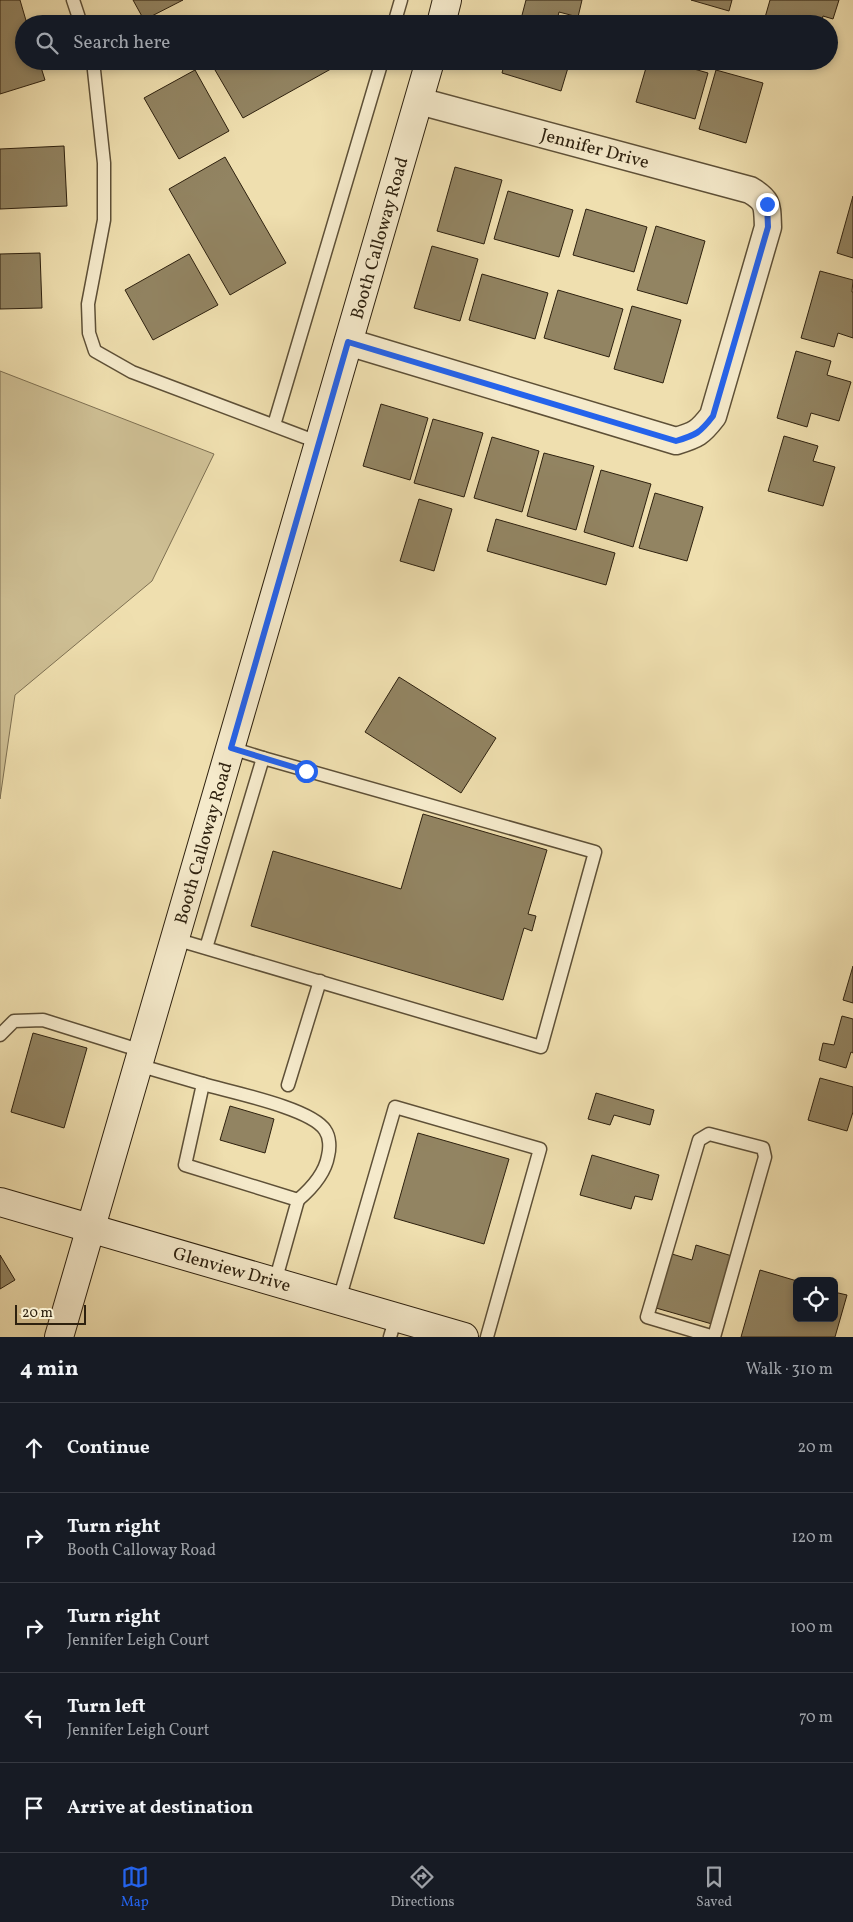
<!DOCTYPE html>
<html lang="en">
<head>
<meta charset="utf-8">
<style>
  :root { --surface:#171b24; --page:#242831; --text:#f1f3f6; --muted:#9ea1a6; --line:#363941; --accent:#2563eb }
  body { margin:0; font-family:Vollkorn,serif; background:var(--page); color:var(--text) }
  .controls { position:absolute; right:15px; bottom:15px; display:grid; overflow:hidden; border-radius:8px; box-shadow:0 2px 8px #0003 }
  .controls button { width:45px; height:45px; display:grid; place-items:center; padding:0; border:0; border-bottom:1px solid var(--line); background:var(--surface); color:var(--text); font:25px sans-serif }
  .scale { position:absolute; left:15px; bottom:12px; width:71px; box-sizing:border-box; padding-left:5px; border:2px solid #2e210f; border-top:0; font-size:14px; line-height:18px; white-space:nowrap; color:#2e210f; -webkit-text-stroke:4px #f5eacb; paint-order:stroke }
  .stop { position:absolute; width:15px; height:15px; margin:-11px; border:4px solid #2563eb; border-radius:50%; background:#fff }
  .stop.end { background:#2563eb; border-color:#fff; box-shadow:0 1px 5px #0008 }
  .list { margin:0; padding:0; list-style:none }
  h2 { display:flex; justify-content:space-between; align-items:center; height:65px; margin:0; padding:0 20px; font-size:21px }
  h2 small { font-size:16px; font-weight:400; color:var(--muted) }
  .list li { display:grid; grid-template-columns:32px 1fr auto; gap:15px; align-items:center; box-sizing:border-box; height:90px; padding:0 20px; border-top:1px solid var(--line) }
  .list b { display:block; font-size:19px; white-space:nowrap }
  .list p { margin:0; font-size:16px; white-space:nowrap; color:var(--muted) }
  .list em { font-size:16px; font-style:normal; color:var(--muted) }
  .icon { flex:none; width:28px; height:28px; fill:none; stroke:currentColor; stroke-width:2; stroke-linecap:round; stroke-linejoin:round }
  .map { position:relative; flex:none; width:853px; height:1337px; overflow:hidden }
  .search { position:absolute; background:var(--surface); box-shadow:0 2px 8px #0003; left:15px; right:15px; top:15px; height:55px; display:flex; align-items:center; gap:12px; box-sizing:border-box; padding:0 18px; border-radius:28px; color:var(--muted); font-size:19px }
  .sheet { height:515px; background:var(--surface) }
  nav { display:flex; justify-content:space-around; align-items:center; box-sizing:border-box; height:70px; border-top:1px solid var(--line); background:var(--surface); font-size:14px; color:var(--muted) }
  nav a { display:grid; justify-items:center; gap:2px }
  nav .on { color:var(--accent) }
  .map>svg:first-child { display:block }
  .green { fill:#cebf94; stroke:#7e7052 }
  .building { fill:#928462; stroke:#2e210f }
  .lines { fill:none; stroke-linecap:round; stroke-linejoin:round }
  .lane-casing { stroke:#5e5037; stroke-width:15 }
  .street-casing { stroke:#5e5037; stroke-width:29 }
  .secondary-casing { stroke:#2e210f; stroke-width:30 }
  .lane { stroke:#f5eacb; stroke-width:12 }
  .street { stroke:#f5eacb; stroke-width:26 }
  .secondary { stroke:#f5eacb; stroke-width:28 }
  .route { stroke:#2563eb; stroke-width:6 }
  .labels { text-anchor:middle; stroke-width:4.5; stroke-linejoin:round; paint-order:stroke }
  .street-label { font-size:18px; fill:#2e210f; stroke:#f5eacb }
</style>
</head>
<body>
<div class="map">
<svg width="853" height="1337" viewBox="0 0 853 1337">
  <rect width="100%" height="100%" fill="#efdfaf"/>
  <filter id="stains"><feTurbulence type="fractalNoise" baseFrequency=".004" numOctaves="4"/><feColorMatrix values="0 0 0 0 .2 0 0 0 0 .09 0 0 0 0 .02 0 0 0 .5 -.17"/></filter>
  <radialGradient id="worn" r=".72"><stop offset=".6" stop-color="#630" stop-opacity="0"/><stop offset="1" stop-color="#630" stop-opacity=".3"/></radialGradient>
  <path class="green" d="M0,371L214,454L152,581L15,695L0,799Z"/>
  <g class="building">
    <path d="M0,0H20L27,24H24V61H39L45,80L0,94Z"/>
    <path d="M133,0H183L144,20Z"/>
    <path d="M526,0H582L578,17L559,12L556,24H538L521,19Z"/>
    <path d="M691,0H732L729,11Z"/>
    <path d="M770,0H839L833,19L823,16L821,24H772L764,21Z"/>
    <path d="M310,16L314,24H297Z"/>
    <path d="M230,61H335L338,65L243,118L215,70Z"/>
    <path d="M505,61H570L561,91L502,73Z"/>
    <path d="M648,61H666L708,73L695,119L636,102Z"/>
    <path d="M195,70L229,131L179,159L144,98Z"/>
    <path d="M716,70L763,83L746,143L699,129Z"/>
    <path d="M64,146L67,206L0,209V149Z"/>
    <path d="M225,157L286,263L230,295L169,189Z"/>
    <path d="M455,167L502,180L484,244L437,231Z"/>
    <path d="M508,191L573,210L559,257L494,239Z"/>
    <path d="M853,196V258L837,253Z"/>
    <path d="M586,209L647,227L634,272L573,255Z"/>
    <path d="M656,226L705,241L687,304L637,290Z"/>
    <path d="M432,246L478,259L460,321L414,308Z"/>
    <path d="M40,253L42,308L0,309V254Z"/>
    <path d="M189,254L218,305L153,340L125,290Z"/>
    <path d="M820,271L853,280L852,292H853V338L838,333L834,347L801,338Z"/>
    <path d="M482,274L548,293L535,339L469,320Z"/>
    <path d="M558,290L623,309L609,357L544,338Z"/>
    <path d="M632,306L681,320L663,383L614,369Z"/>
    <path d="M796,351L831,361L827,375L851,382L839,421L811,413L807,427L777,418Z"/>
    <path d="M381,404L428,418L410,480L363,466Z"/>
    <path d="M433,419L483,433L464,497L414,483Z"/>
    <path d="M784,436L818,446L813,461L835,467L823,506L768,491Z"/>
    <path d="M492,437L539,451L522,512L474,498Z"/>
    <path d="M544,453L594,466L576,530L527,516Z"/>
    <path d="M601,470L651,484L633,547L584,532Z"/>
    <path d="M655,493L703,507L687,561L639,548Z"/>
    <path d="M419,499L452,509L434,571L400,561Z"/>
    <path d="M496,519L615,553L606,585L487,551Z"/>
    <path d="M399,677L496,738L461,793L365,732Z"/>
    <path d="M423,814L547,850L528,914L536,916L532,931L524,928L503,1000L251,926L273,851L401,889Z"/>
    <path d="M853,966V1003L843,1000Z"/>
    <path d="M842,1016L853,1019V1053L851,1052L846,1068L819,1060L823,1043L834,1045Z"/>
    <path d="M33,1033L87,1048L64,1128L11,1112Z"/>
    <path d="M820,1078L853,1087V1112L847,1131L808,1120Z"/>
    <path d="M596,1093L654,1110L650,1125L614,1115L610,1125L588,1119Z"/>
    <path d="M230,1106L274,1119L265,1153L220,1140Z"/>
    <path d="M418,1133L509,1159L484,1244L394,1218Z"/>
    <path d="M592,1155L659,1175L652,1200L635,1196L631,1209L580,1195Z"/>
    <path d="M696,1245L732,1256L712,1324L656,1308L672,1254L692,1260Z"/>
    <path d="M0,1255L15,1280L0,1289Z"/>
    <path d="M760,1270L797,1281V1318H834V1292L847,1295L835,1337H741Z"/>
  </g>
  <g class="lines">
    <g class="lane-casing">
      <g id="lane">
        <path d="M73,0L81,24"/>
        <path d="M394,24L401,0"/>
        <path d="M93,61L104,163V220L88,304L89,333L95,351L132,372L320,443"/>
        <path d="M274,425L382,61"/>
        <path d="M231,748L263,758"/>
        <path d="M175,939C297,975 419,1011 541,1047L595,852L263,758L206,948"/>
        <path d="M0,1035L14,1021L43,1020L142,1051"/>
        <path d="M138,1065L203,1084L185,1165L298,1200L275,1282"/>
        <path d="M203,1084C230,1092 311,1108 325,1130C330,1137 330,1148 328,1156C325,1174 312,1188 298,1200"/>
        <path d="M288,1085L320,981"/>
        <path d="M709,1134L763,1148L765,1157L714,1337L647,1317L699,1140Z"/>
        <path d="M339,1300L395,1107L540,1149L487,1337"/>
        <path d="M390,1337L396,1317"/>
      </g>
    </g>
    <g class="street-casing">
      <path id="street" d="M348,342L676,441C696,435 700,433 713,416L768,227C767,206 769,201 750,190L419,101"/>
    </g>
    <g class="secondary-casing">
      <g id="secondary">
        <path d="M441,24L447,0"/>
        <path d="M0,1202L464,1337"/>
        <path d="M59,1337L430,61"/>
      </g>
    </g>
    <use href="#lane" class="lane"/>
    <use href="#street" class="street"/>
    <use href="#secondary" class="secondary"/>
  </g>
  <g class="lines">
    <path class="route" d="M306,771L231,748L348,342L676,441C696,435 700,433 713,416L768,227L767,204"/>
  </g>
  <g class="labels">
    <g class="street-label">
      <text transform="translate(595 148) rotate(15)" y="6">Jennifer Drive</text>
      <text transform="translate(379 238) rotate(-74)" y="6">Booth Calloway Road</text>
      <text transform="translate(203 843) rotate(-74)" y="6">Booth Calloway Road</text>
      <text transform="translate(232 1269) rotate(16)" y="6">Glenview Drive</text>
    </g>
  </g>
  <rect width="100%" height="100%" filter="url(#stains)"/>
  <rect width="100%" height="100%" fill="url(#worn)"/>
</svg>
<div class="controls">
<button><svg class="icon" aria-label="locate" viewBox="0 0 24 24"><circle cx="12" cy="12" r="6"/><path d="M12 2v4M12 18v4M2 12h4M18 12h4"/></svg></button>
</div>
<div class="scale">20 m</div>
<div class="stop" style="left:306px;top:771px"></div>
<div class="stop end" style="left:767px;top:204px"></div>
<div class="search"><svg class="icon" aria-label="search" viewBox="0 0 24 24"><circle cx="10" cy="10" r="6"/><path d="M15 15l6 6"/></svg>Search here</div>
</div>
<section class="sheet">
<h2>4 min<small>Walk · 310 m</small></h2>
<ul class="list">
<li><svg class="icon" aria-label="ahead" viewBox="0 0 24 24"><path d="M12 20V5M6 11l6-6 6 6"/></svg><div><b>Continue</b></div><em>20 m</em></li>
<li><svg class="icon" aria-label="right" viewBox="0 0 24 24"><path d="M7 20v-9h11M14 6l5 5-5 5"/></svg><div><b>Turn right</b><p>Booth Calloway Road</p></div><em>120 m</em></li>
<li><svg class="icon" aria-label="right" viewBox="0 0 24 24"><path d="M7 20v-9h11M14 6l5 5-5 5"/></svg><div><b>Turn right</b><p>Jennifer Leigh Court</p></div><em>100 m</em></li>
<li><svg class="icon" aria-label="left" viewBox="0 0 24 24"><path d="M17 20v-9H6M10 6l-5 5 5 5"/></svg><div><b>Turn left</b><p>Jennifer Leigh Court</p></div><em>70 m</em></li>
<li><svg class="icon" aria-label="arrive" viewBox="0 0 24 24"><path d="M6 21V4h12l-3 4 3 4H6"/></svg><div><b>Arrive at destination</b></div></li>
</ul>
</section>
<nav>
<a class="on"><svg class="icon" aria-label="map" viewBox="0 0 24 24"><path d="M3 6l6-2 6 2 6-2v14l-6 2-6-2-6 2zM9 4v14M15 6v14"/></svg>Map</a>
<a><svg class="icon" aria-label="directions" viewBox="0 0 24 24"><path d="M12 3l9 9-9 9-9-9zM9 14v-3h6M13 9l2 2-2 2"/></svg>Directions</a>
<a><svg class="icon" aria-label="saved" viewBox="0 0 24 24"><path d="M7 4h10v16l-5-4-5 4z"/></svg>Saved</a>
</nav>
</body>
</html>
